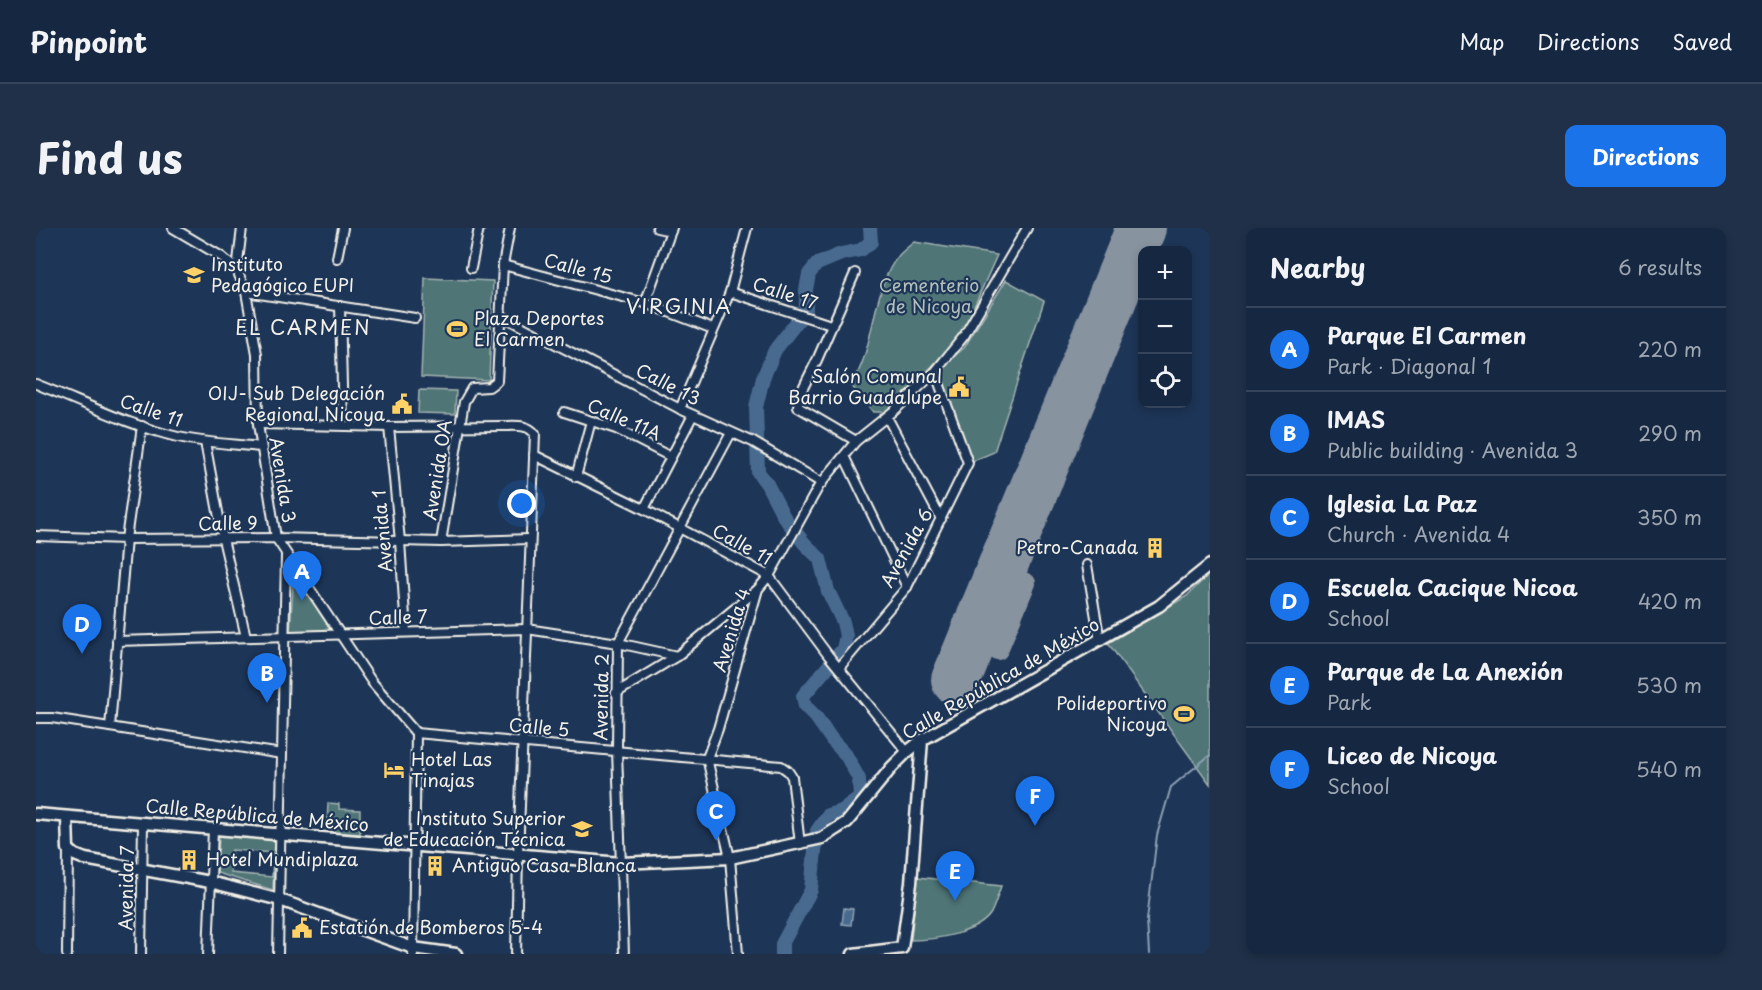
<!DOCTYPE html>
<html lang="en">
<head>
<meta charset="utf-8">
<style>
  :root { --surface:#162841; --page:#1f3048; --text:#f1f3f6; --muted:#9ea6b1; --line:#35445a; --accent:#1a73e8 }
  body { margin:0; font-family:"Playpen Sans",sans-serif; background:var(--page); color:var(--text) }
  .controls { position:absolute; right:18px; top:18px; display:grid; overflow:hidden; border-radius:12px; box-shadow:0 3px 9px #0003 }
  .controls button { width:54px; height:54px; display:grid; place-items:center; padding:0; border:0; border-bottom:2px solid var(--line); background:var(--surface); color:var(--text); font:30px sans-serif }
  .you { position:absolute; left:486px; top:276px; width:21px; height:21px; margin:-15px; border:4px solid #fff; border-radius:50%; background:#1a73e8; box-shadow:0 0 0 9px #1a73e833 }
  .badge { display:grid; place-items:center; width:39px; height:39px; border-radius:50%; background:var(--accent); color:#fff; font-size:20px; font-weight:700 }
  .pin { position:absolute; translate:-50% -50px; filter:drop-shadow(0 2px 3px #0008) }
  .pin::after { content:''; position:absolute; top:32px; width:21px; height:18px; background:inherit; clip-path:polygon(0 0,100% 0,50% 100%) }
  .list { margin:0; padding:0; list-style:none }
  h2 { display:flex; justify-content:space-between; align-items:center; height:78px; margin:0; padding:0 24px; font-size:26px }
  h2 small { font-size:20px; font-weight:400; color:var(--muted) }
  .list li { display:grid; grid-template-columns:39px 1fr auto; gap:18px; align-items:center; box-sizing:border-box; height:84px; padding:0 24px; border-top:2px solid var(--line) }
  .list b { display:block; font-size:22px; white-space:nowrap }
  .list p { margin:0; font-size:20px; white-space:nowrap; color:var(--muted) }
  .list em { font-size:20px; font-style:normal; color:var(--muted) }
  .icon { flex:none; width:33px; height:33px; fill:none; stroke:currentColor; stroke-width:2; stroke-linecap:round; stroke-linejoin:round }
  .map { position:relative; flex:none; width:1174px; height:726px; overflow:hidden; border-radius:12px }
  header { display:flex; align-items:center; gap:36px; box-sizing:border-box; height:84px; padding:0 30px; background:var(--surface); border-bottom:2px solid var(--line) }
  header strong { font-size:28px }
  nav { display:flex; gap:33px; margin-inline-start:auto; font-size:21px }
  .intro { display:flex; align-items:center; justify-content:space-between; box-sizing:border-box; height:144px; padding:0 36px }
  h1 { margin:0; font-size:42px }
  .button { padding:15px 27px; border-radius:12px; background:var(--accent); color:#fff; font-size:21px; font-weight:700 }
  main { display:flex; gap:36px; padding:0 36px }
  aside { flex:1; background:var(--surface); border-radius:12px; box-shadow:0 3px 9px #0003 }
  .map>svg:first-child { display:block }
  .green { fill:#507577; stroke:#a2b3b0; stroke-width:1.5; fill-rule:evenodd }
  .water { fill:#496b8f; stroke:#8da1b3; stroke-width:1.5 }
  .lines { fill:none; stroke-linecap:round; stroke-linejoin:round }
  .stream { stroke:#8da1b3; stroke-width:2 }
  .river { stroke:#496b8f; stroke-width:14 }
  .taxiway { stroke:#8893a0; stroke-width:20 }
  .runway { stroke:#8893a0; stroke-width:50 }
  .minor-casing { stroke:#f4f1e8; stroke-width:12 }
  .major-casing { stroke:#f4f1e8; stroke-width:15 }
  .minor { stroke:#1d3557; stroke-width:8 }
  .major { stroke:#1d3557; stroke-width:10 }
  .labels { text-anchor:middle; stroke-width:4.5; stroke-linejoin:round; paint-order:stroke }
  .poi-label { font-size:18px; fill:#f4f1e8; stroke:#1d3557; text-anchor:start }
  .street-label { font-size:18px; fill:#f4f1e8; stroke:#1d3557 }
  .park-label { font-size:18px; fill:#b2bfbb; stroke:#1d3557 }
  .neighbourhood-label { font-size:20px; letter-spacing:1.5px; fill:#f4f1e8; stroke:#1d3557 }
</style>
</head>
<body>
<header>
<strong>Pinpoint</strong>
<nav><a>Map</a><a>Directions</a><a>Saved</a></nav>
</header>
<div class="intro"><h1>Find us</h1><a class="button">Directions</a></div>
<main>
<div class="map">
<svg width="1174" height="726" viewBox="0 0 1174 726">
  <rect width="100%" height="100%" fill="#1d3557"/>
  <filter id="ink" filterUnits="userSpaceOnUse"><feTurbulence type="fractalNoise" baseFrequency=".0167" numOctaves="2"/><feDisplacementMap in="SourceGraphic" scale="12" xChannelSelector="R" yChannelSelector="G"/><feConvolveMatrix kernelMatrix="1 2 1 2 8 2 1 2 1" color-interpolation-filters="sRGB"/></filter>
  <g filter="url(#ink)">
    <g class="green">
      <path d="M878,14L961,27L925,108L852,184H837L815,157C840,121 835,58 864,26C868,22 873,18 878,14Z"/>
      <path d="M389,50L457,53L453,152L385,149Z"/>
      <path d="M970,52L1008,73L958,224L932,235L899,144L928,120Z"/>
      <path d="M383,162L420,163L419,186L382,185Z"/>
      <path d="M258,344L294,401L254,405Z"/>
      <path d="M1174,345V556L1072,415L1151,368Z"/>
      <path d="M292,575L303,576V581L324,582V606L296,604L291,595Z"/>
      <path d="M183,608L239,612L237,662L181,645ZM196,622L237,625L236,649L195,645Z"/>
      <path d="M881,649L965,658C962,667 959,677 955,685C942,706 897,712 875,712Z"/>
    </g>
    <path class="water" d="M808,680L817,681L815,697L806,696Z"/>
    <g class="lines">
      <path class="stream" d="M1113,726L1111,692L1121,607L1135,559L1174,527"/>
      <path class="river" d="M746,726V716L775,662L781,603L792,587L806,583L824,570L823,551L810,527L796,512L780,489L769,478L767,468L807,421L810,408L807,394L792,363L784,331L768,315L748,289L731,256L722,244L720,179L727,150L739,122L770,82V62L773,46L781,36L805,26L825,22L835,14L834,0"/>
      <path class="taxiway" d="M937,411L962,422L990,355L964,345"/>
      <path class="runway" d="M920,452L1105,0"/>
      <g class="minor-casing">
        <g id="minor">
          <path d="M137,0L186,29L201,42"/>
          <path d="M206,0L201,42L210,64L221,126L222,196L240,310L336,454L380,505"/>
          <path d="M621,0L635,3"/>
          <path d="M301,30L307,0"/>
          <path d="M467,37L609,75L677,101"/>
          <path d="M435,40L443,0"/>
          <path d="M819,45L781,132L763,168L762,179L820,213"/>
          <path d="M210,64L379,90"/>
          <path d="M694,64L795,97"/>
          <path d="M609,75L636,0"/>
          <path d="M304,78L307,197"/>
          <path d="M464,87L644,181L717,214L786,255"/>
          <path d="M0,156C46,174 94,198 142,209C169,215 197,216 225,219"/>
          <path d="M644,181L694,64L711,0"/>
          <path d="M528,184L580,201L635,229"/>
          <path d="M851,189L905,291"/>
          <path d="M222,196L353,199L468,198C479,198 492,196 499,206L482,627L480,726"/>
          <path d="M353,199L364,313L370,404"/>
          <path d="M169,214L187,311L210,409"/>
          <path d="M498,227L608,281L733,348L792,427L871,524"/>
          <path d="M808,228L871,359"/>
          <path d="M540,249L555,193"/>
          <path d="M608,281L657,187"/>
          <path d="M0,308L90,311L240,310L405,314L493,311"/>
          <path d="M405,314L428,174L436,160L453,159L461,153L467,37L474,0"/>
          <path d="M1051,337L1064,413"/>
          <path d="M81,413L491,401L582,415L641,428"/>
          <path d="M803,440L871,359L932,235L899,144"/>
          <path d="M580,465L641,428L721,362"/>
          <path d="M0,490H16L246,526"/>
          <path d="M74,499L90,311L106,198"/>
          <path d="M380,505L745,538L752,543L756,549L764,616"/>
          <path d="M31,726L32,621"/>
          <path d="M105,726L107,595"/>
          <path d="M172,726L177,601"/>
          <path d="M242,726L250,327"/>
          <path d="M377,726L380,505"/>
          <path d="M588,726L581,522L582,415L695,205"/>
          <path d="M702,726L694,630L671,530L682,501L722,361L733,348L783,258L820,213L859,182L899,144L928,108L991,0"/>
        </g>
      </g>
      <g class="major-casing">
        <g id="major">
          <path d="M0,586L585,635L694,630L786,610L811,594L856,539L871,524L886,512L1123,378L1174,337"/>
          <path d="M31,589L32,621L39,627L49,631L174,654L244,672L377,720L420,726"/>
          <path d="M817,726L866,720L875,655L886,512"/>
        </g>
      </g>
      <use href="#minor" class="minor"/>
      <use href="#major" class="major"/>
    </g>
  </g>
  <defs>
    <g id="school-bare" transform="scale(1.62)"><path d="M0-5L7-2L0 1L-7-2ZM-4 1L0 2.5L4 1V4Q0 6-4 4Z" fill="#ffd166" stroke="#1d3557" stroke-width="2.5" paint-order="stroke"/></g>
    <g id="stadium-bare" transform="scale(1.62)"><path d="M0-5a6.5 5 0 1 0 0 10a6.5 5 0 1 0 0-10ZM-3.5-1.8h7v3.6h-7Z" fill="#ffd166" stroke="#1d3557" stroke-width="2.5" paint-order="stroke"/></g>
    <g id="civic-bare" transform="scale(1.62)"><path d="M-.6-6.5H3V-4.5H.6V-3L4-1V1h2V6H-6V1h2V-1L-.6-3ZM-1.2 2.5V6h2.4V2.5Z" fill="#ffd166" stroke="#1d3557" stroke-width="2.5" paint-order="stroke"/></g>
    <g id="building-bare" transform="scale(1.62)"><path d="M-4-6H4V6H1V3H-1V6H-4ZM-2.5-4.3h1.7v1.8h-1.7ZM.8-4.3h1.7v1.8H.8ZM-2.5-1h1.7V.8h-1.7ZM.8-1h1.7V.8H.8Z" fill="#ffd166" stroke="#1d3557" stroke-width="2.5" paint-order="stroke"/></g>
    <g id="hotel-bare" transform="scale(1.62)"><path d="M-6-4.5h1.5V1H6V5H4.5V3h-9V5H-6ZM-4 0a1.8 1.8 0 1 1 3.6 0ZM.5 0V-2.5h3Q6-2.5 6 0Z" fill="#ffd166" stroke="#1d3557" stroke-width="2.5" paint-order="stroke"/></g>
    <g id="university-bare" transform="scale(1.62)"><path d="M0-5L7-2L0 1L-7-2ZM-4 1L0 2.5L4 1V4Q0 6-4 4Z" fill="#ffd166" stroke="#1d3557" stroke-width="2.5" paint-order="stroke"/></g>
  </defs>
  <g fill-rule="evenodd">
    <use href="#school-bare" x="158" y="47"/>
    <use href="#stadium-bare" x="421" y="101"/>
    <use href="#civic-bare" x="923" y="159"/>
    <use href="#civic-bare" x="366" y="176"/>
    <use href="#building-bare" x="1119" y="320"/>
    <use href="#stadium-bare" x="1148" y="486"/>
    <use href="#hotel-bare" x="358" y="542"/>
    <use href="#university-bare" x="546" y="601"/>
    <use href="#building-bare" x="153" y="632"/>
    <use href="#building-bare" x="399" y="638"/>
    <use href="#civic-bare" x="266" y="700"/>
  </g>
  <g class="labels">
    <g class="poi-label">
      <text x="175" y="43">Instituto<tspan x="175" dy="21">Pedagógico EUPI</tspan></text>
      <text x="438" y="97">Plaza Deportes<tspan x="438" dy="21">El Carmen</tspan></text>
      <text x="906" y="155" text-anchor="end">Salón Comunal<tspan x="906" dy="21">Barrio Guadalupe</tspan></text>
      <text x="349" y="172" text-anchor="end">OIJ- Sub Delegación<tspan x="349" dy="21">Regional Nicoya</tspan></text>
      <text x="1102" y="326" text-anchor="end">Petro-Canada</text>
      <text x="1131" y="482" text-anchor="end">Polideportivo<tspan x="1131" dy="21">Nicoya</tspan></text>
      <text x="375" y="538">Hotel Las<tspan x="375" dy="21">Tinajas</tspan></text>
      <text x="529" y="597" text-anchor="end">Instituto Superior<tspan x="529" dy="21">de Educación Técnica</tspan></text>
      <text x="170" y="638">Hotel Mundiplaza</text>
      <text x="416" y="644">Antiguo Casa Blanca</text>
      <text x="283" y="706">Estatión de Bomberos 5-4</text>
    </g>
    <g class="street-label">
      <text transform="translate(542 41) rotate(15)" y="6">Calle 15</text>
      <text transform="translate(749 66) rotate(18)" y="6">Calle 17</text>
      <text transform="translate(632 157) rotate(27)" y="6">Calle 13</text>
      <text transform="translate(115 183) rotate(19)" y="6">Calle 11</text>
      <text transform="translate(588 192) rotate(23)" y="6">Calle 11A</text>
      <text transform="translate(402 242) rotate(-81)" y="6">Avenida 0A</text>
      <text transform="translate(246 252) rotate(81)" y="6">Avenida 3</text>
      <text transform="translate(192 296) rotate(-1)" y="6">Calle 9</text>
      <text transform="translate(347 303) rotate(-95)" y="6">Avenida 1</text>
      <text transform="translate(706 317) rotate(29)" y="6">Calle 11</text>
      <text transform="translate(871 320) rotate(-61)" y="6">Avenida 6</text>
      <text transform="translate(362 390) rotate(-2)" y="6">Calle 7</text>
      <text transform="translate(696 402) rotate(-73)" y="6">Avenida 4</text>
      <text transform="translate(965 451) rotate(-30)" y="6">Calle República de México</text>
      <text transform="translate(566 469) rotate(-89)" y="6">Avenida 2</text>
      <text transform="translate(503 500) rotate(5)" y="6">Calle 5</text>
      <text transform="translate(221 588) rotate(5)" y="6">Calle República de México</text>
      <text transform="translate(91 660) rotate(-89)" y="6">Avenida 7</text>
    </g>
    <g class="park-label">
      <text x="893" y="64">Cementerio<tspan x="893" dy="21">de Nicoya</tspan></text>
    </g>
    <g class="neighbourhood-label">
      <text x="643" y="86">VIRGINIA</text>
      <text x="267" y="107">EL CARMEN</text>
    </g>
  </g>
</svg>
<div class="controls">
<button>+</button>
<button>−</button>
<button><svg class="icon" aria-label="locate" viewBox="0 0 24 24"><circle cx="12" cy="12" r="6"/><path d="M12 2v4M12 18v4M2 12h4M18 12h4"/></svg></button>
</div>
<div class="you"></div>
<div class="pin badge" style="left:266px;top:373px">A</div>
<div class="pin badge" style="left:231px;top:475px">B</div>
<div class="pin badge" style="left:680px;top:613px">C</div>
<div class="pin badge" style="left:46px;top:426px">D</div>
<div class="pin badge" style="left:919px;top:673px">E</div>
<div class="pin badge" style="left:999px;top:598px">F</div>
</div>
<aside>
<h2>Nearby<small>6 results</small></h2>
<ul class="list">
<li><span class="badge">A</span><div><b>Parque El Carmen</b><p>Park · Diagonal 1</p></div><em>220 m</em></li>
<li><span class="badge">B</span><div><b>IMAS</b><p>Public building · Avenida 3</p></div><em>290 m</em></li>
<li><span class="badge">C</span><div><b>Iglesia La Paz</b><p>Church · Avenida 4</p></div><em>350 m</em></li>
<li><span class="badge">D</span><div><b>Escuela Cacique Nicoa</b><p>School</p></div><em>420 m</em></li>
<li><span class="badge">E</span><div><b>Parque de La Anexión</b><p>Park</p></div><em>530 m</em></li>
<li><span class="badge">F</span><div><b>Liceo de Nicoya</b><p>School</p></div><em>540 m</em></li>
</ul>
</aside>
</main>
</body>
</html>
